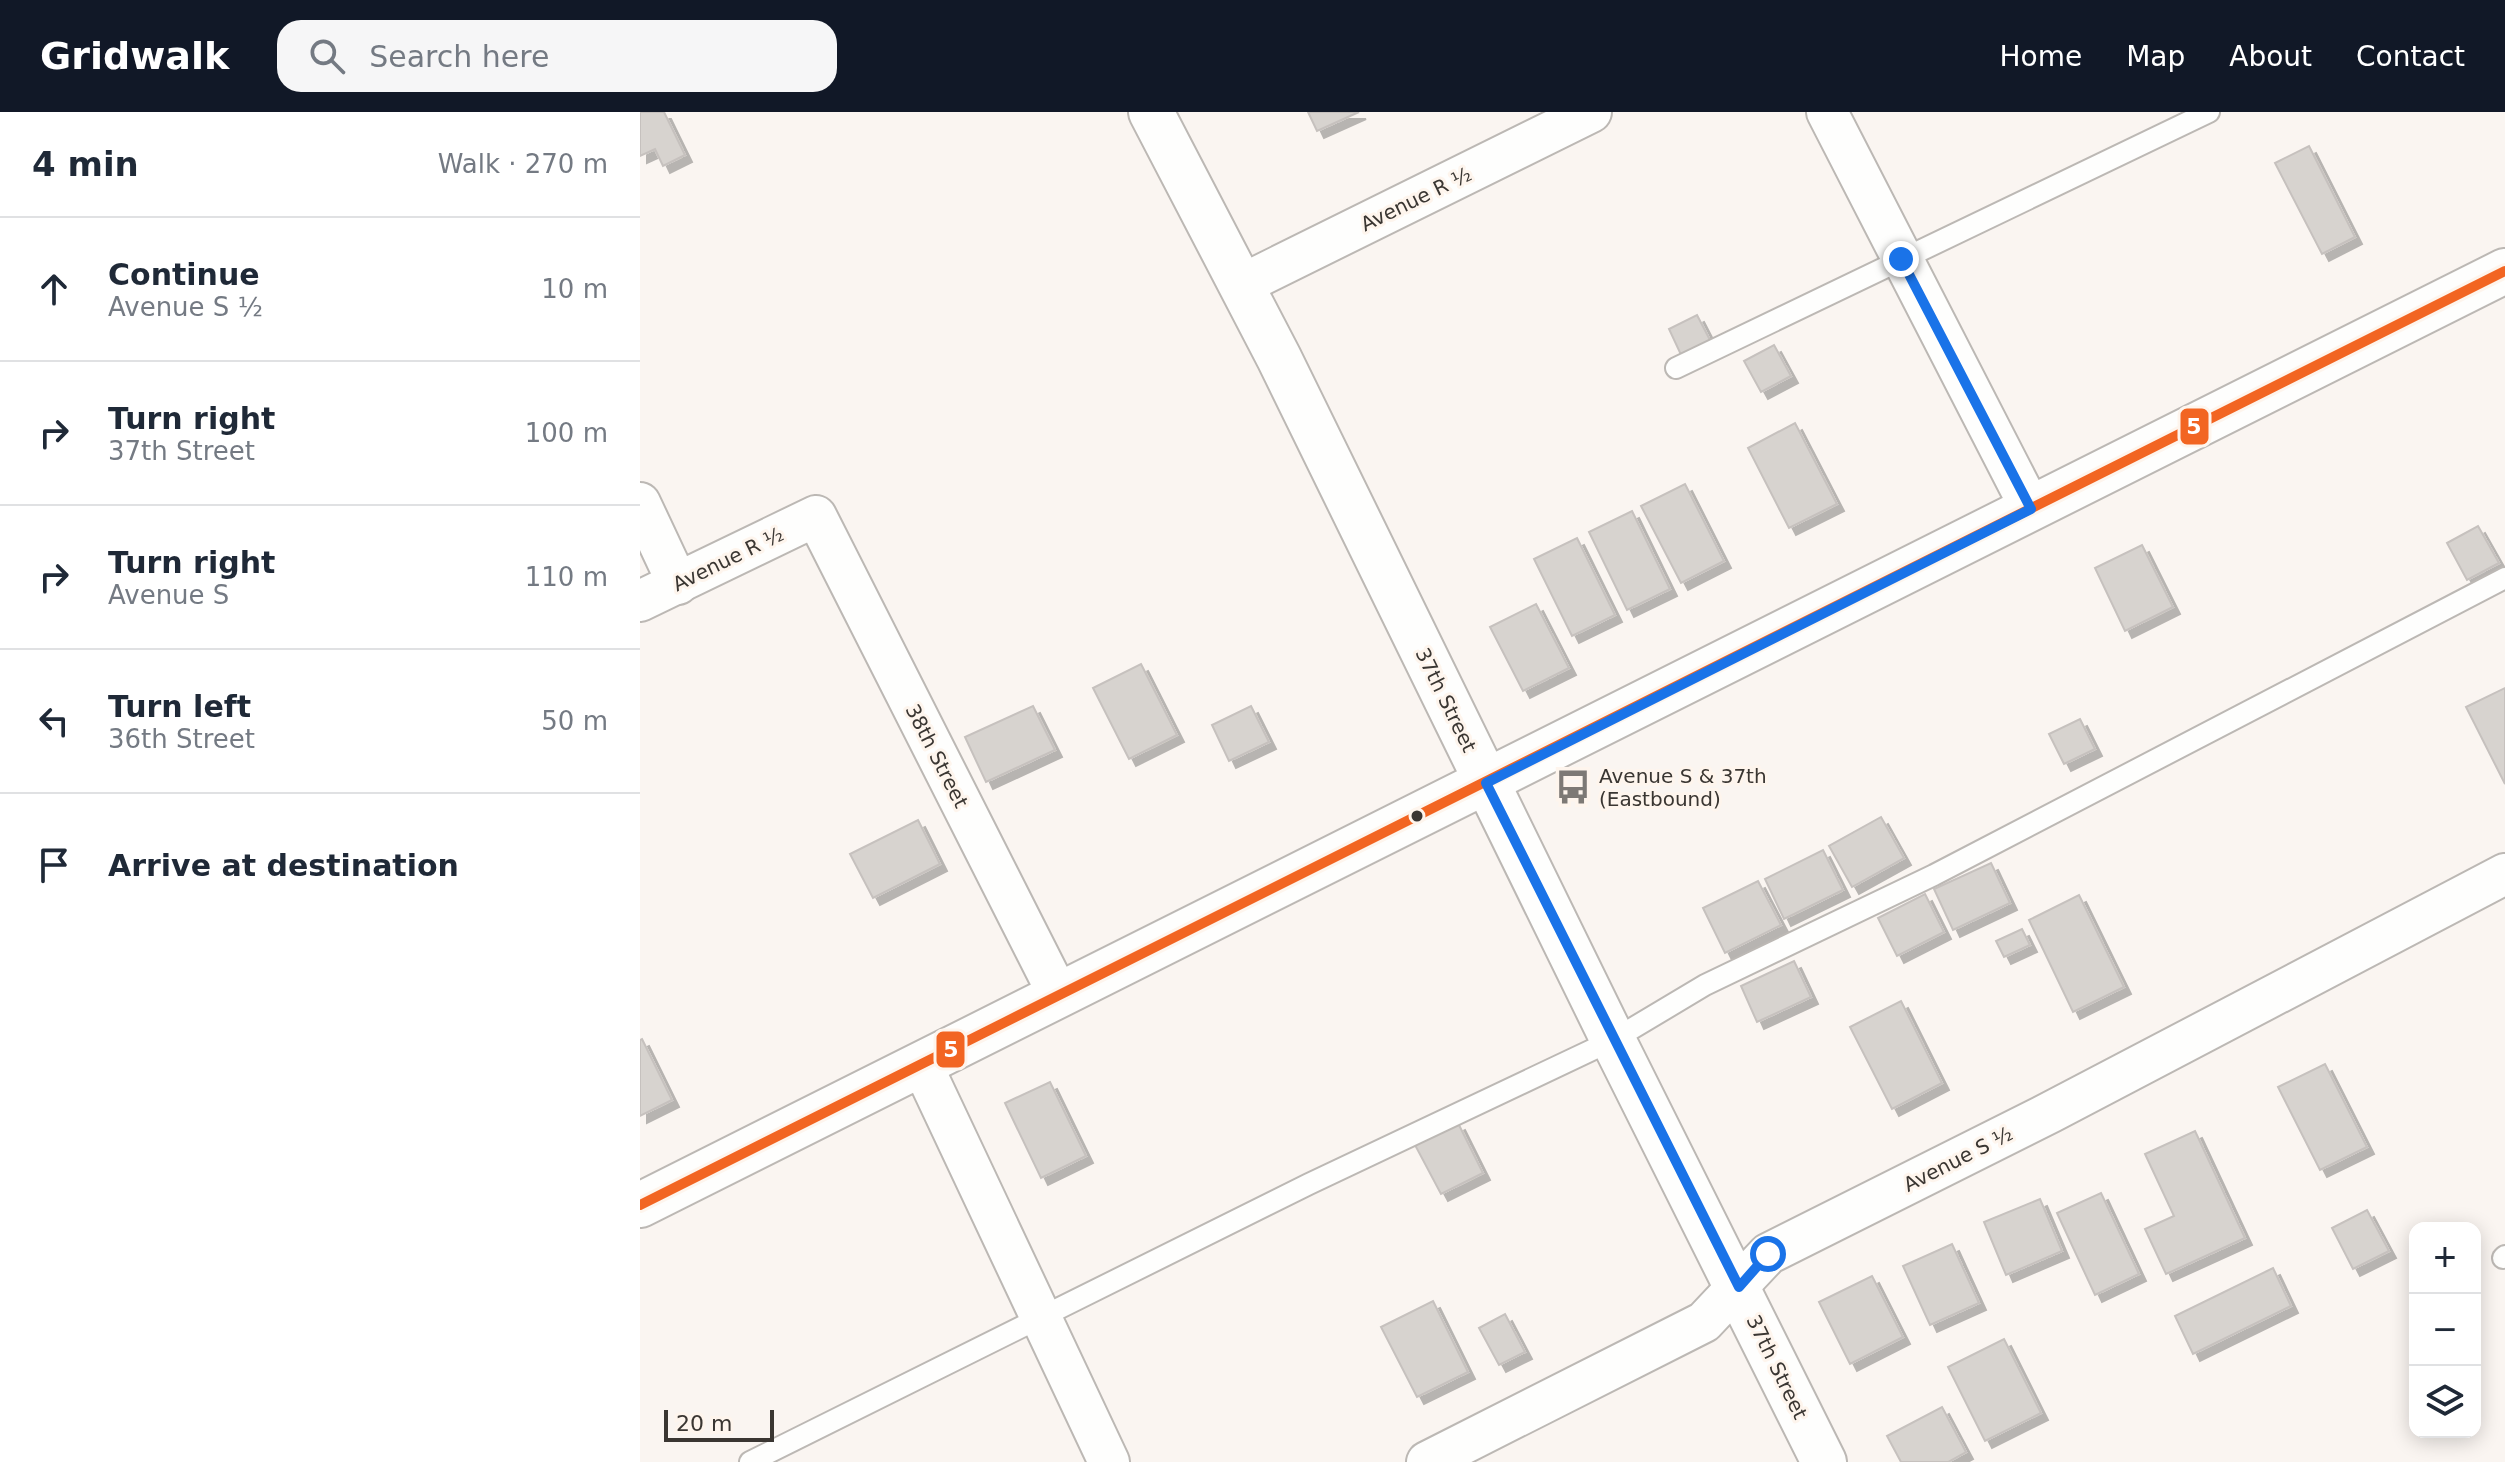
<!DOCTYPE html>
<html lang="en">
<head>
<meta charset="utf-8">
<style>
  :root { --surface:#fff; --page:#f6f6f7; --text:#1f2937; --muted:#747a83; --line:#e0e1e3; --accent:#111827 }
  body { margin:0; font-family:"DejaVu Sans",sans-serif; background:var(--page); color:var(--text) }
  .controls { position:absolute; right:24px; bottom:24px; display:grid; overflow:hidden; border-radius:16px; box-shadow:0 4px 20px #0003 }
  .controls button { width:72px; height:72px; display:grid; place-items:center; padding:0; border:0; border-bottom:2px solid var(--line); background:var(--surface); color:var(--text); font:40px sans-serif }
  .scale { position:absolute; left:24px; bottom:20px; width:110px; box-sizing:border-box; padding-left:8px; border:4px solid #3a3632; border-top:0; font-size:22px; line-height:28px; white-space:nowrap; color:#3a3632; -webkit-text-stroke:6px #fef5ed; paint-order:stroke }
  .stop { position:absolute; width:24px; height:24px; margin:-18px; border:6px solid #1a73e8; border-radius:50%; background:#fff }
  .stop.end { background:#1a73e8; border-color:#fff; box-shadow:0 2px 8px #0008 }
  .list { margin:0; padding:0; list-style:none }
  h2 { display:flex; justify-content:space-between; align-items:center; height:104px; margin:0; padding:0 32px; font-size:34px }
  h2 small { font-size:26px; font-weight:400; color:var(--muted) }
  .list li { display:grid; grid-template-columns:52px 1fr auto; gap:24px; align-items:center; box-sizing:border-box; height:144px; padding:0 32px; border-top:2px solid var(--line) }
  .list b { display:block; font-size:30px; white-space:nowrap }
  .list p { margin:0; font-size:26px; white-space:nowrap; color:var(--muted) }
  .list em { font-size:26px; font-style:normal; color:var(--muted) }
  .icon { flex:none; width:44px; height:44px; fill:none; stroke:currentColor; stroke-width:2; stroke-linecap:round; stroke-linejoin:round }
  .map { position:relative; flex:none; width:1865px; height:1350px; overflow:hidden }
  header { display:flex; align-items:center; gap:48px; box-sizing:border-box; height:112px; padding:0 40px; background:var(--accent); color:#fff }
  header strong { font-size:38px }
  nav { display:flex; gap:44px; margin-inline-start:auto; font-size:28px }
  .search { width:560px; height:72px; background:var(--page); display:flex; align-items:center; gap:20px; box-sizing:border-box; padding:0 28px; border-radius:24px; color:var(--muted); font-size:30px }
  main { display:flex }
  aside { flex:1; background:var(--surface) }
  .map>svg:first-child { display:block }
  .building { fill:#d7d3cf; stroke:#c6c1be; stroke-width:2; filter:url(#shadow) }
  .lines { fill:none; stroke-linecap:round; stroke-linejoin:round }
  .service-casing { stroke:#bcb8b4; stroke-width:24 }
  .minor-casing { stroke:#bcb8b4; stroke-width:44 }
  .secondary-casing { stroke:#bcb8b4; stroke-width:48 }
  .service { stroke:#fefefd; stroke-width:20 }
  .minor { stroke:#fefefd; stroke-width:40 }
  .secondary { stroke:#fefefd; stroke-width:44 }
  .bus-1-casing { stroke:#fef5ed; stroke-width:16 }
  .bus-1 { stroke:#f26522; stroke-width:10 }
  .route { stroke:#1a73e8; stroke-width:10 }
  .bus-dot { fill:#3a3632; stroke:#fef5ed; stroke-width:3 }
  .labels { text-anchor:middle; stroke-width:6; stroke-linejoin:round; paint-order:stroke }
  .street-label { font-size:20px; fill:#3a3632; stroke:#fef5ed }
  .poi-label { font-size:20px; fill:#3a3632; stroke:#fef5ed; text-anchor:start }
  .line-badge { stroke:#fef5ed; stroke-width:3 }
  .badge-label { font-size:22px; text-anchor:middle; font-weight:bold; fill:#fff }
</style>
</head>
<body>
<header>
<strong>Gridwalk</strong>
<div class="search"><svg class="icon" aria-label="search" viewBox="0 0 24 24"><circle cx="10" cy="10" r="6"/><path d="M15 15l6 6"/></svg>Search here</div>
<nav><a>Home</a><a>Map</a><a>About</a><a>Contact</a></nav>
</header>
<main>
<aside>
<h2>4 min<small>Walk · 270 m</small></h2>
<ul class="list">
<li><svg class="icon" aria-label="ahead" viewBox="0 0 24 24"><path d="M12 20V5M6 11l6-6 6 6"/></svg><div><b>Continue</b><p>Avenue S ½</p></div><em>10 m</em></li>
<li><svg class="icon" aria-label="right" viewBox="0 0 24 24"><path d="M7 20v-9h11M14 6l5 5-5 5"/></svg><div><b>Turn right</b><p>37th Street</p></div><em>100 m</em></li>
<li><svg class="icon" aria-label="right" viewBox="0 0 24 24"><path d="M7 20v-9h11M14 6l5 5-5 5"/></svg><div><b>Turn right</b><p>Avenue S</p></div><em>110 m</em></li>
<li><svg class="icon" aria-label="left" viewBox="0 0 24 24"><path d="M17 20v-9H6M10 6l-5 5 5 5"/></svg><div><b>Turn left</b><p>36th Street</p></div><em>50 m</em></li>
<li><svg class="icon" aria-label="arrive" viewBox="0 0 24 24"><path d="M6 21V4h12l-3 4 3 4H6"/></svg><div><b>Arrive at destination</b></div></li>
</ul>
</aside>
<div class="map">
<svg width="1865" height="1350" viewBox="0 0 1865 1350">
  <defs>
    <filter id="shadow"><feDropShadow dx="7" dy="7" stdDeviation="0" flood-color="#0004"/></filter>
  </defs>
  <rect width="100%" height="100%" fill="#faf5f1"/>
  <g class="building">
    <path d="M0,0H24L45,43L23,54L15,37L0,44Z"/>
    <path d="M668,0H719L677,19Z"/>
    <path d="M1669,34L1715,125L1682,142L1635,51Z"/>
    <path d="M1057,203L1071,230L1042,245L1029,217Z"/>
    <path d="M1134,233L1151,264L1121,280L1104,249Z"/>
    <path d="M1155,311L1197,392L1149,416L1108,336Z"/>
    <path d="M1045,372L1084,449L1041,471L1001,394Z"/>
    <path d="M992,399L1030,477L987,498L949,420Z"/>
    <path d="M1838,414L1859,451L1827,468L1807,431Z"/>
    <path d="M937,426L975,503L932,524L894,447Z"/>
    <path d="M1502,433L1533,495L1485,519L1455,456Z"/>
    <path d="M896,492L929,556L883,579L850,515Z"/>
    <path d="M501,552L537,623L489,647L453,576Z"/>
    <path d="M1865,576V672L1826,595Z"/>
    <path d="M393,594L415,638L346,670L325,625Z"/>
    <path d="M611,594L629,630L589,649L572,613Z"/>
    <path d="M1440,607L1455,637L1424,652L1409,622Z"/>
    <path d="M1241,705L1264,746L1212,775L1189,734Z"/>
    <path d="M278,708L300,752L233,786L210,742Z"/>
    <path d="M1183,738L1203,778L1144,807L1125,767Z"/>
    <path d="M1351,751L1370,791L1313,818L1294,777Z"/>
    <path d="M1118,769L1141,813L1085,841L1063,796Z"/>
    <path d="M1285,782L1304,820L1257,844L1238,806Z"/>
    <path d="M1439,783L1484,875L1433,900L1389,808Z"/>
    <path d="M1382,817L1390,833L1364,845L1356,829Z"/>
    <path d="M1154,849L1171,885L1117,910L1101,874Z"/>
    <path d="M1261,889L1302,971L1252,997L1210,915Z"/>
    <path d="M2,927L32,988L0,1004V928Z"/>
    <path d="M1685,952L1727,1035L1680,1058L1638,975Z"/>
    <path d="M410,970L446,1044L401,1066L365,991Z"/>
    <path d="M818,1011L843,1061L801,1082L775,1033Z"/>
    <path d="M1555,1019L1605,1126L1526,1162L1505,1117L1534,1104L1505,1042Z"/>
    <path d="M1461,1081L1499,1162L1455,1183L1417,1101Z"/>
    <path d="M1400,1087L1422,1139L1366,1163L1344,1110Z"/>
    <path d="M1727,1098L1749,1139L1713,1157L1692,1116Z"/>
    <path d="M1312,1132L1339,1191L1290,1213L1263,1154Z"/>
    <path d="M1633,1156L1651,1194L1553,1242L1535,1204Z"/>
    <path d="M1232,1164L1263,1225L1210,1252L1179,1190Z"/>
    <path d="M793,1189L828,1260L777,1285L741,1215Z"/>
    <path d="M865,1202L885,1240L859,1253L839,1216Z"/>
    <path d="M1364,1227L1401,1301L1345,1329L1308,1255Z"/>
    <path d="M1302,1295L1326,1340L1308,1350H1261L1247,1324Z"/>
  </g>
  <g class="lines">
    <g class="service-casing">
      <g id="service">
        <path d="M1036,256L1569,0"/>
        <path d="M1863,1146L1865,1144"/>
        <path d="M110,1350L669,1072L973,928L1065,873L1294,763L1865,466"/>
      </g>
    </g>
    <g class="minor-casing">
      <g id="minor">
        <path d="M1187,0L1391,397"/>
        <path d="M601,173L951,0"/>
        <path d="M0,391L38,472"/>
        <path d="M0,489L176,404L419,884"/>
        <path d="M282,953L469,1350"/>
        <path d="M787,1350L1064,1210L1128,1142L1411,1000L1865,762"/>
      </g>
    </g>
    <g class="secondary-casing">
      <g id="secondary">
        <path d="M511,0L639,246L973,928L1184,1350"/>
        <path d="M0,1093L1865,159"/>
      </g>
    </g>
    <use href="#service" class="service"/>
    <use href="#minor" class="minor"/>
    <use href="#secondary" class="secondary"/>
    <g class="bus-1-casing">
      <path id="bus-1" d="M0,1093L1865,159"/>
    </g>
    <use href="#bus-1" class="bus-1"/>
  </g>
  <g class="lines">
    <path class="route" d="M1128,1142L1099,1175L846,671L1391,397L1261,147"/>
  </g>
  <defs>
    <g id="bus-bare" transform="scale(2.76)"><path d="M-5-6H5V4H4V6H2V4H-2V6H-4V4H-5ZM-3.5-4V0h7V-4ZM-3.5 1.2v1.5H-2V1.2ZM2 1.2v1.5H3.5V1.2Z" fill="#7d7975" stroke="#fef5ed" stroke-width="2.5" paint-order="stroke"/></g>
  </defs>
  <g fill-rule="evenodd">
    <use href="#bus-bare" x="933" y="675"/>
  </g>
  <circle class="bus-dot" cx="777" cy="704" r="7"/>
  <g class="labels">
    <g class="street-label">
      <text transform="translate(776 87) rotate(-26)" y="7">Avenue R ½</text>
      <text transform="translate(88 447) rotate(-26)" y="7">Avenue R ½</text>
      <text transform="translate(806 588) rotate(64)" y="7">37th Street</text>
      <text transform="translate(297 644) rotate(63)" y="7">38th Street</text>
      <text transform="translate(1318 1047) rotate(-27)" y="7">Avenue S ½</text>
      <text transform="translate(1137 1255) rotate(64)" y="7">37th Street</text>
    </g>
    <g class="poi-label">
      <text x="959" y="671">Avenue S &amp; 37th<tspan x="959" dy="23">(Eastbound)</tspan></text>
    </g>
  </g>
  <g class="line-badge">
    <rect x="1539" y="295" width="31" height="39" rx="8" fill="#f26522"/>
    <rect x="295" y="918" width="31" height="39" rx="8" fill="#f26522"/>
  </g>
  <g class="badge-label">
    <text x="1554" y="322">5</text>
    <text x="311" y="945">5</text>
  </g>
</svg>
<div class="controls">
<button>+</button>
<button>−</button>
<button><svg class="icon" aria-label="layers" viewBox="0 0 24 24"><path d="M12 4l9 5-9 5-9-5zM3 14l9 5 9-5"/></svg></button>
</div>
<div class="scale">20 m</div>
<div class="stop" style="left:1128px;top:1142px"></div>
<div class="stop end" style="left:1261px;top:147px"></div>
</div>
</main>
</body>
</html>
